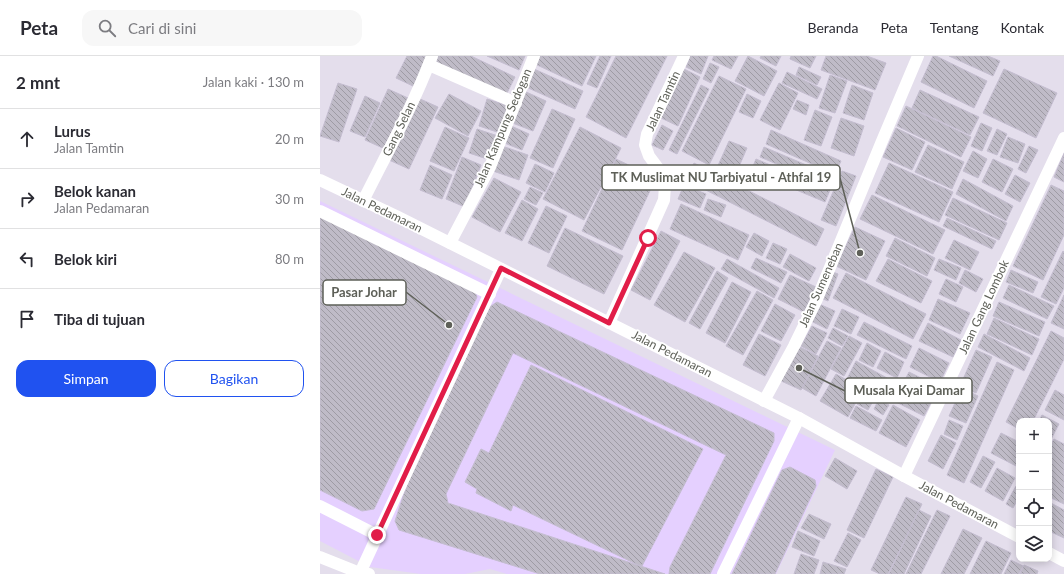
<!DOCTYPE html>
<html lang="id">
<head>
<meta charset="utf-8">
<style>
  :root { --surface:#fff; --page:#f7f7f7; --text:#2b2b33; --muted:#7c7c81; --line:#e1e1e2; --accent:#2052f0 }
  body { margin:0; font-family:Lato,sans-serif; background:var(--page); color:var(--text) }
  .controls { position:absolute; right:12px; bottom:12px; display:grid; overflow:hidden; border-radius:8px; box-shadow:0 2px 10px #0003 }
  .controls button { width:36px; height:36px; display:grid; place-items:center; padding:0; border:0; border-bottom:1px solid var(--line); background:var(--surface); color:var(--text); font:20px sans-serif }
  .stop { position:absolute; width:12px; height:12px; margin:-9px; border:3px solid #e11d48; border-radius:50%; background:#fff }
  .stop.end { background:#e11d48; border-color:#fff; box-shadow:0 1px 4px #0008 }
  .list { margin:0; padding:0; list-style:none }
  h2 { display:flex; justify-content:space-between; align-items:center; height:52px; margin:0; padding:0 16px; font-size:17px }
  h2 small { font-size:13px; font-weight:400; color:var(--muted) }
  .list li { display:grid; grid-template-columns:26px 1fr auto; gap:12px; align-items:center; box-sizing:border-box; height:60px; padding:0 16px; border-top:1px solid var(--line) }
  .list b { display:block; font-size:15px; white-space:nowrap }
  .list p { margin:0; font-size:13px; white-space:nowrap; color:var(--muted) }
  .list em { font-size:13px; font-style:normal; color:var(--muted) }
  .actions { display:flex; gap:8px; padding:12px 16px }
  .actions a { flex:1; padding:9px 0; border:1px solid var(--accent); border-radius:12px; text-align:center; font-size:14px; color:var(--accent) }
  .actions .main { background:var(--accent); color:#fff }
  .icon { flex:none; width:22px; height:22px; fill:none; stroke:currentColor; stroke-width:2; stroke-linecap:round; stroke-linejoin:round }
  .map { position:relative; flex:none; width:744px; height:518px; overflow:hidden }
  header { display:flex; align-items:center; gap:24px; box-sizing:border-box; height:56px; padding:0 20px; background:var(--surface); border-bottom:1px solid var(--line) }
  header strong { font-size:19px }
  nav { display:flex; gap:22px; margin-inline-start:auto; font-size:14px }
  .search { width:280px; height:36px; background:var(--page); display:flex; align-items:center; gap:10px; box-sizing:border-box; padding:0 14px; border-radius:12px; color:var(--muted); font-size:15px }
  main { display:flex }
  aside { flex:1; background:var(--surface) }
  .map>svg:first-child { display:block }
  .commercial { fill:#e5d0ff }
  .building { fill:url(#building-back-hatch); stroke:#c4bdd0 }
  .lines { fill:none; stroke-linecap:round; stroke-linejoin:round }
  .minor { stroke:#fff; stroke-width:12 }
  .route { stroke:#e11d48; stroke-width:5 }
  .labels { text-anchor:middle; stroke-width:3.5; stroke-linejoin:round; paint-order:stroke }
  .street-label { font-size:12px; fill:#5e6058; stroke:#fff }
  .leader { fill:none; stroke:#5e6058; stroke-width:1.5 }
  .callout-dot { fill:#5e6058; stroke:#fff; stroke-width:1.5 }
  .callout { fill:#fff; stroke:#5e6058; stroke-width:1.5 }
  .callout-label { font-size:13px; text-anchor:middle; font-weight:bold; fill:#5e6058 }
</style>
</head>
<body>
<header>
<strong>Peta</strong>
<div class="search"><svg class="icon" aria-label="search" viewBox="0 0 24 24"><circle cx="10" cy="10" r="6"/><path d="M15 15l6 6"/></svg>Cari di sini</div>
<nav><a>Beranda</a><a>Peta</a><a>Tentang</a><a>Kontak</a></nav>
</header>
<main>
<aside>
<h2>2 mnt<small>Jalan kaki · 130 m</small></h2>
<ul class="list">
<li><svg class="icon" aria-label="ahead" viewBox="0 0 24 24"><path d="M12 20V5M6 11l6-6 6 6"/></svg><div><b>Lurus</b><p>Jalan Tamtin</p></div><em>20 m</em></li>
<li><svg class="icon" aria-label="right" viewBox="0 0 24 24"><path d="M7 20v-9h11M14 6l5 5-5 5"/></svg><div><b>Belok kanan</b><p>Jalan Pedamaran</p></div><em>30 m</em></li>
<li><svg class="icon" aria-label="left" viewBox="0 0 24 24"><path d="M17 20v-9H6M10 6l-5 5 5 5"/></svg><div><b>Belok kiri</b></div><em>80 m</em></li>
<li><svg class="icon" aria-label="arrive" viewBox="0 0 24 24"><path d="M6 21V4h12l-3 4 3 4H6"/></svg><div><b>Tiba di tujuan</b></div></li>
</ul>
<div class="actions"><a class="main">Simpan</a><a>Bagikan</a></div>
</aside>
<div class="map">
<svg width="744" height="518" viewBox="0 0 744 518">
  <defs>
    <pattern id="building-back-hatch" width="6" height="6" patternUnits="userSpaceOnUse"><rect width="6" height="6" fill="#bfbbc7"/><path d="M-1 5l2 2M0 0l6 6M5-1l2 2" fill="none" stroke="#9e9ba4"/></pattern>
  </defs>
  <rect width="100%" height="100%" fill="#e4deec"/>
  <path class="commercial" d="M0,145L515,394L456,518H187L170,513L145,518H101L50,511L0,485Z"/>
  <g class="building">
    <path d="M87,0H110L95,31L76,22Z"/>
    <path d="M118,0H151L195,21L186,39L116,6Z"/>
    <path d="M167,0H205L199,14Z"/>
    <path d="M219,0H276L262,30L215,8Z"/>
    <path d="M280,0H291L277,32L267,28Z"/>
    <path d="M296,0H347L306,82L266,61Z"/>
    <path d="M370,0H388L381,18L366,11Z"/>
    <path d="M394,0H418L411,13L392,4Z"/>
    <path d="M428,0L457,15L444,40L415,25Z"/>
    <path d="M441,0H461L456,10L440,2Z"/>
    <path d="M471,0H496L490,12L470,3Z"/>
    <path d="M506,0H547L566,7L555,34L501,14Z"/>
    <path d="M613,0H616L667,25L654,52L601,26Z"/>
    <path d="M629,0H668L680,5L673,20Z"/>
    <path d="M390,7L399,11L391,27L383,23Z"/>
    <path d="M479,11L501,21L497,29L476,19Z"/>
    <path d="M362,12L380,21L358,70L339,61Z"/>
    <path d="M214,13L263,35L255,53L206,31Z"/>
    <path d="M684,13L737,37L716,82L663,57Z"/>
    <path d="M467,16L502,33L497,43L462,27Z"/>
    <path d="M510,19L527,25L515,57L499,52Z"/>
    <path d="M399,20L426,33L389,109L362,95Z"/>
    <path d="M18,27L37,33L19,86L0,80Z"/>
    <path d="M459,27L478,37L460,74L440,64Z"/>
    <path d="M381,29L389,33L357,98L349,94Z"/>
    <path d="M532,29L553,37L544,64L523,57Z"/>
    <path d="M68,33L88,42L65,93L45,84Z"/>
    <path d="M600,34L659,61L650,79L592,52Z"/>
    <path d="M204,35L226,45L213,75L190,66Z"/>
    <path d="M129,38L161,55L148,80L115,62Z"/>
    <path d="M427,38L441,45L433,62L419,56Z"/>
    <path d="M45,40L60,47L45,81L30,75Z"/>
    <path d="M98,42L118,51L89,113L69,104Z"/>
    <path d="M167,43L189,50L180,77L159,70Z"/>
    <path d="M477,44L489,49L486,59L473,53Z"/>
    <path d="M586,50L651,81L641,101L577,70Z"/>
    <path d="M232,53L255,63L233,112L210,102Z"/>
    <path d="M495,54L512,61L501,90L484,84Z"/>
    <path d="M521,62L544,70L534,100L511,92Z"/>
    <path d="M661,67L672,72L662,95L651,90Z"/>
    <path d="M189,69L209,78L202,94L182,86Z"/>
    <path d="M342,69L353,75L343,94L332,89Z"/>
    <path d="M125,71L149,82L134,115L110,105Z"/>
    <path d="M260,71L301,92L264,164L223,143Z"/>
    <path d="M576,72L605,86L592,114L563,101Z"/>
    <path d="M157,73L178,80L170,104L149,97Z"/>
    <path d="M677,73L687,78L677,99L667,95Z"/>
    <path d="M451,74L521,105L515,118L446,88Z"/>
    <path d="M688,81L705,88L698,107L680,101Z"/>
    <path d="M409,85L427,92L414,122L396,114Z"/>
    <path d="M608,89L644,106L632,133L595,116Z"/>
    <path d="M182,90L208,99L199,124L173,115Z"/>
    <path d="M709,90L718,94L706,117L698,113Z"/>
    <path d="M444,91L512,120L509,130L440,101Z"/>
    <path d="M653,95L667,103L658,122L643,115Z"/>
    <path d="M744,97V126L734,121Z"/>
    <path d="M142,101L161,109L145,151L126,143Z"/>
    <path d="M296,103L336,122L302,194L262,175Z"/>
    <path d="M436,103L510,134L505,146L431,115Z"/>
    <path d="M673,103L693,113L682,136L662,126Z"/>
    <path d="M374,107L504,173L496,190L366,124Z"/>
    <path d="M569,107L633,136L619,166L555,137Z"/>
    <path d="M215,108L234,117L225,136L206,127Z"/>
    <path d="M110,109L132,119L122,143L100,134Z"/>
    <path d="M522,115L536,120L516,170L501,164Z"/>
    <path d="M695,119L710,127L700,146L685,138Z"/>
    <path d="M174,122L201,136L180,176L152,161Z"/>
    <path d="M643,123L693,150L686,165L636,138Z"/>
    <path d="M364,129L386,138L380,152L358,143Z"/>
    <path d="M731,129L744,135V179L723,224L693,210Z"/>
    <path d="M210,131L223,137L216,149L204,143Z"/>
    <path d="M552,139L625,174L613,198L540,163Z"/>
    <path d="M633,142L687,167L679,184L625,159Z"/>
    <path d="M388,143L406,149L401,161L384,154Z"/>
    <path d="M202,144L218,153L202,185L185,177Z"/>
    <path d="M361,148L429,179L418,204L350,173Z"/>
    <path d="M226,150L247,160L229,197L208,187Z"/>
    <path d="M0,157L153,231L157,241L54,453L42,455L0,434Z"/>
    <path d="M627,162L676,185L672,193L623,170Z"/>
    <path d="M535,171L565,185L546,224L516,210Z"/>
    <path d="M245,172L303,200L284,238L227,210Z"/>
    <path d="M341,175L360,185L330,244L311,234Z"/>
    <path d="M434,177L449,185L442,200L426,191Z"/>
    <path d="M575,182L615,202L607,220L566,200Z"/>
    <path d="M634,184L659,196L650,214L625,202Z"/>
    <path d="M453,187L467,193L460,208L446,202Z"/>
    <path d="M743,195L744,196V232L736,248L721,241Z"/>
    <path d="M364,196L395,212L365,266L334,249Z"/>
    <path d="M470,198L496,212L489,225L463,211Z"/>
    <path d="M436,202L467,216L461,227L431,212Z"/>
    <path d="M407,203L459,232L454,242L401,213Z"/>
    <path d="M568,203L612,225L601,247L556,225Z"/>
    <path d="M619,203L641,212L636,224L614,214Z"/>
    <path d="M645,214L663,223L656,236L639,227Z"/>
    <path d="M691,214L718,226L713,237L686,226Z"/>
    <path d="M397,215L408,222L380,273L369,267Z"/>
    <path d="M513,216L518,218L508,245L503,243Z"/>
    <path d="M526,217L606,258L593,283L513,242Z"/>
    <path d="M470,219L496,231L484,256L458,243Z"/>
    <path d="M626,223L643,231L636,246L619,238Z"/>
    <path d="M412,226L431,236L405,287L386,277Z"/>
    <path d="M689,229L734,250L727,263L683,242Z"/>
    <path d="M437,235L453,244L423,299L406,290Z"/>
    <path d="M744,239V273L731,267Z"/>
    <path d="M618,243L650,257L640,278L609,264Z"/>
    <path d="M177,246L454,377V385L390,518H349L350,511L406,399L193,297L126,438L128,447L345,518H220L79,474L75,465L91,416L168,252Z"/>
    <path d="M679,246L725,266L719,280L673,260Z"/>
    <path d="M455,248L475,259L461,285L441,275Z"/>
    <path d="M499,248L515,255L507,273L491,265Z"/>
    <path d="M522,253L539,261L531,278L514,270Z"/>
    <path d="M674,262L719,283L712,299L667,278Z"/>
    <path d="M544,266L592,290L586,303L537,279Z"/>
    <path d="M608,267L641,284L633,301L599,285Z"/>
    <path d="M492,270L507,277L496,298L481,290Z"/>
    <path d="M513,272L528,280L522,290L508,282Z"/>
    <path d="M731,275L744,282V303L713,365H699V373L686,366Z"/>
    <path d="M439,278L461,289L445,320L423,309Z"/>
    <path d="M664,278L710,302L704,315L658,291Z"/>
    <path d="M529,280L542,287L524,320L511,313Z"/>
    <path d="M507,285L521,292L496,340L482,332Z"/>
    <path d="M547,287L561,295L553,311L539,304Z"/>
    <path d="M476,289L498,300L481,334L459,324Z"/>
    <path d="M599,292L629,307L620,326L590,311Z"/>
    <path d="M656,294L672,301L656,337L640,330Z"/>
    <path d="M565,296L584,306L577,322L557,312Z"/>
    <path d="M536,305L578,328L569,344L560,339L564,332L548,322L544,330L528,321Z"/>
    <path d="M677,306L694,314L644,427L627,419Z"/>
    <path d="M211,309L383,393L322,510L318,509L193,449L191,455L156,437L157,433L145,426L161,393L169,397Z"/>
    <path d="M589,316L619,331L604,360L574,345Z"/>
    <path d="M516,318L543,333L528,361L500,345Z"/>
    <path d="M550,326L560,333L548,354L537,348Z"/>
    <path d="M642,332L658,340L646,367L629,360Z"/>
    <path d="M735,334L744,339V364L725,354Z"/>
    <path d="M559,343L569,349L563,359L554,353Z"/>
    <path d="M573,349L600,364L586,391L559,377Z"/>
    <path d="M536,350L562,364L556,375L530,362Z"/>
    <path d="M722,359L739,368L729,387V365H719Z"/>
    <path d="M629,364L643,370L637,384L624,378Z"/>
    <path d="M681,377L699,386L698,411L671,397Z"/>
    <path d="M621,379L636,387L623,413L608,405Z"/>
    <path d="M734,383L744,388V448L729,441V392Z"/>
    <path d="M663,400L675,406L661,432L650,426Z"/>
    <path d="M515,402L537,415L527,433L505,420Z"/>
    <path d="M470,411L495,424L496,430L455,518H412L462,414Z"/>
    <path d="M677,412L695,422L683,445L665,435Z"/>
    <path d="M556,413L573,421L544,482L527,474Z"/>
    <path d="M696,430L699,432V441L693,452L686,448Z"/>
    <path d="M586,441L602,448L568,518H560L551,514Z"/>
    <path d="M729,446L744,454V482L729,475Z"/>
    <path d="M599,454L611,460L584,518H569Z"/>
    <path d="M617,454L630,460L601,518H586Z"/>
    <path d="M489,458L511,468L504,483L481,472Z"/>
    <path d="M643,473L662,482L644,518H621Z"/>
    <path d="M478,475L500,485L494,500L472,491Z"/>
    <path d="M528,477L541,484L527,511L514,505Z"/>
    <path d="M666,485L691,497L681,518H650Z"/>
    <path d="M481,498L499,504L494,518H474Z"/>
    <path d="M691,504L703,510L699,518H684Z"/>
    <path d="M503,506L526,513L524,518H500Z"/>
    <path d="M704,509L718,515L717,518H700Z"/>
  </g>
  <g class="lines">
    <g class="minor">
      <path d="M109,9L196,47"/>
      <path d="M0,124L78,161L479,362L584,420L699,481"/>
      <path d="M43,145C67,97 93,50 112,0"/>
      <path d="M0,155L170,238"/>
      <path d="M130,187L170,111L214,0"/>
      <path d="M289,267L344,144L345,130L341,116L329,100L325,89L327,78L364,0"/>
      <path d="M444,345L474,290L497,243L562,85L598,0"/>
      <path d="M584,420L744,82"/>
      <path d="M0,450L57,479"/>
      <path d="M729,497L744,505"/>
      <path d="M0,501L40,517L49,518"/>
      <path d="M40,517L181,213"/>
      <path d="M403,518L479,362"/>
    </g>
  </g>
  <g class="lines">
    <path class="route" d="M57,479L181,212L289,267L328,182"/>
  </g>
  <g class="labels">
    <g class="street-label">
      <text transform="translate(343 45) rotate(-65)" y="4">Jalan Tamtin</text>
      <text transform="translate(183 72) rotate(-67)" y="4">Jalan Kampung Sedogan</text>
      <text transform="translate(79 73) rotate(-64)" y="4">Gang Selan</text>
      <text transform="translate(62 154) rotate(26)" y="4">Jalan Pedamaran</text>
      <text transform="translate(501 229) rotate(-66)" y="4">Jalan Sumeneban</text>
      <text transform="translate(664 251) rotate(-65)" y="4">Jalan Gang Lombok</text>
      <text transform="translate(352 298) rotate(27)" y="4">Jalan Pedamaran</text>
      <text transform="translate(639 449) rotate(28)" y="4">Jalan Pedamaran</text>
    </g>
  </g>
  <path class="leader" d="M540 197L520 122M129 269L86 236M479 312L525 335"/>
  <g class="callout-dot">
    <circle cx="540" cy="197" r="4"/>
    <circle cx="129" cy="269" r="4"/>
    <circle cx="479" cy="312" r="4"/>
  </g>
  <g class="callout">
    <rect x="282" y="109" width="238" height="25" rx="4"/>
    <rect x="3" y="224" width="83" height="25" rx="4"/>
    <rect x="525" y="322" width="127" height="25" rx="4"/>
  </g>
  <g class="callout-label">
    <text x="401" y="126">TK Muslimat NU Tarbiyatul - Athfal 19</text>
    <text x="44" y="241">Pasar Johar</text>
    <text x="589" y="339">Musala Kyai Damar</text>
  </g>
</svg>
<div class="controls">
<button>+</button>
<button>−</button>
<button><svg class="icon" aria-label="locate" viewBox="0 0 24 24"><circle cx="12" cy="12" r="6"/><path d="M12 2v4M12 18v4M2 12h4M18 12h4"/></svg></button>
<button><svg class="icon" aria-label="layers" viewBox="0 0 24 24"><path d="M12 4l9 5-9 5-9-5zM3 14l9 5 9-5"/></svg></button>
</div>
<div class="stop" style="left:328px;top:182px"></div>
<div class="stop end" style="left:57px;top:479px"></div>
</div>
</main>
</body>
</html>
